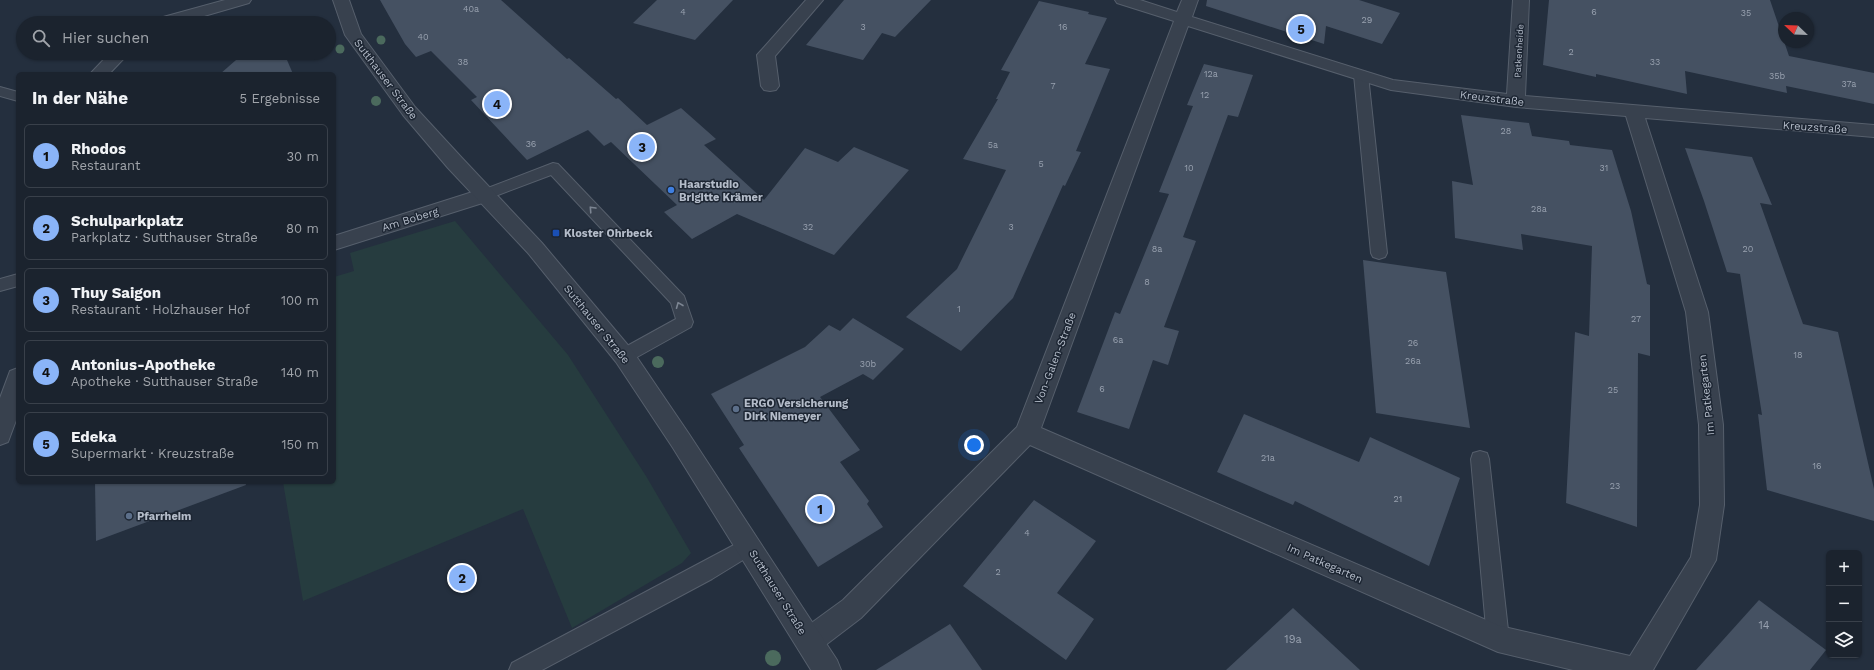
<!DOCTYPE html>
<html lang="de">
<head>
<meta charset="utf-8">
<style>
  :root { --surface:#1b232e; --page:#242b36; --text:#f1f3f6; --muted:#a0a4aa; --line:#39404a; --accent:#8ab4f8 }
  body { margin:0; font-family:"Work Sans",sans-serif; background:var(--page); color:var(--text) }
  .controls { position:absolute; right:12px; bottom:12px; display:grid; overflow:hidden; border-radius:6px; box-shadow:0 1px 3px #0004 }
  .controls button { width:36px; height:36px; display:grid; place-items:center; padding:0; border:0; border-bottom:1px solid var(--line); background:var(--surface); color:var(--text); font:20px sans-serif }
  .compass { position:absolute; left:1778px; top:12px; width:36px; height:36px; border-radius:50%; background:var(--surface); box-shadow:0 1px 3px #0004; rotate:293deg }
  .you { position:absolute; left:974px; top:445px; width:14px; height:14px; margin:-10px; border:3px solid #fff; border-radius:50%; background:#1a73e8; box-shadow:0 0 0 6px #1a73e833 }
  .badge { display:grid; place-items:center; width:26px; height:26px; border-radius:50%; background:var(--accent); color:#111; font-size:13px; font-weight:700 }
  .pin { position:absolute; translate:-50% -50%; border:2px solid #fff; box-shadow:0 1px 4px #0006 }
  .list { margin:0; padding:0; list-style:none }
  h2 { display:flex; justify-content:space-between; align-items:center; height:52px; margin:0; padding:0 16px; font-size:17px }
  h2 small { font-size:13px; font-weight:400; color:var(--muted) }
  .list li { display:grid; grid-template-columns:26px 1fr auto; gap:12px; align-items:center; box-sizing:border-box; height:64px; margin:0 8px 8px; padding:0 8px; border:1px solid var(--line); border-radius:6px }
  .list b { display:block; font-size:15px; white-space:nowrap }
  .list p { margin:0; font-size:13px; white-space:nowrap; color:var(--muted) }
  .list em { font-size:13px; font-style:normal; color:var(--muted) }
  .icon { flex:none; width:22px; height:22px; fill:none; stroke:currentColor; stroke-width:2; stroke-linecap:round; stroke-linejoin:round }
  .map { position:relative; flex:none; width:1874px; height:670px; overflow:hidden }
  .search { position:absolute; background:var(--surface); box-shadow:0 1px 3px #0004; left:16px; top:16px; width:320px; height:44px; display:flex; align-items:center; gap:10px; box-sizing:border-box; padding:0 14px; border-radius:22px; color:var(--muted); font-size:15px }
  .panel { position:absolute; background:var(--surface); box-shadow:0 1px 3px #0004; left:16px; top:72px; width:320px; height:412px; border-radius:6px }
  .map>svg:first-child { display:block }
  .green { fill:#263c3f }
  .building { fill:#455162 }
  .lines { fill:none; stroke-linecap:round; stroke-linejoin:round }
  .service-casing { stroke:#565f6c; stroke-width:2 }
  .minor-casing { stroke:#565f6c; stroke-width:2 }
  .tertiary-casing { stroke:#565f6c; stroke-width:2 }
  .service { fill:#38414e; fill-rule:evenodd }
  .minor { fill:#38414e; fill-rule:evenodd }
  .tertiary { fill:#38414e; fill-rule:evenodd }
  .tree { fill:#4b6a5d }
  .oneway { stroke:#7c8592 }
  .shop-dot { fill:#3f7fe0; stroke:#1d2633; stroke-width:1.5 }
  .transit-dot { fill:#1a4fb4; stroke:#1d2633; stroke-width:1.5 }
  .service-dot { fill:#5c6f8a; stroke:#1d2633; stroke-width:1.5 }
  .labels { text-anchor:middle; stroke-width:3; stroke-linejoin:round; paint-order:stroke }
  .number-label { font-size:9px; fill:#98a1af }
  .far-street-label { font-size:9px; fill:#b4bcc9; stroke:#1d2633 }
  .street-label { font-size:11px; fill:#b4bcc9; stroke:#1d2633 }
  .poi-label { font-size:11px; font-weight:bold; fill:#b4bcc9; stroke:#1d2633; text-anchor:start }
  .near-number-label { font-size:11px; fill:#98a1af }
</style>
</head>
<body>
<div class="map">
<svg width="1874" height="670" viewBox="0 0 1874 670">
  <rect width="100%" height="100%" fill="#242f3e"/>
  <path class="green" d="M455,221L568,355L646,476L691,553L682,563L572,628L523,509L303,601L283,482H334V277L354,271L350,253Z"/>
  <g class="building">
    <path d="M380,0H501L567,59L569,58L616,99L618,98L647,125L681,108L716,139L704,145L764,200L805,148L838,162L854,147L909,170L834,255L737,214L692,239L664,212L677,205L611,142L604,146L588,130L527,160L471,100L477,97L431,51L416,57L405,44Z"/>
    <path d="M657,0H733L695,40L633,23Z"/>
    <path d="M844,0H931L895,37L882,33L863,60L806,45Z"/>
    <path d="M1207,0H1359L1400,13L1382,44L1326,26L1324,44L1206,6Z"/>
    <path d="M1549,0H1770L1789,56L1874,73V104L1786,86L1787,93L1685,71L1687,94L1596,74V77L1543,65Z"/>
    <path d="M1039,1L1089,12L1088,14L1107,18L1085,64L1110,69L1076,151L1081,152L1065,186L1063,185L1013,298L961,351L906,317L957,269L1006,170L963,159L998,99H996L1010,72L1001,70Z"/>
    <path d="M244,53H284L293,74H220Z"/>
    <path d="M1204,64L1253,75L1238,117L1228,115L1183,237L1196,241L1164,327L1179,331L1168,365L1153,360L1129,429L1077,412L1115,312L1120,314L1169,194L1159,192L1193,106L1187,105Z"/>
    <path d="M1461,115L1529,123L1532,136L1569,141L1570,145L1612,150L1631,211L1647,284L1650,285V356L1638,353L1637,527L1566,503L1575,332L1589,336L1592,246L1521,234L1523,250L1455,238L1452,181L1473,185Z"/>
    <path d="M1685,148L1752,157L1772,205L1760,203L1803,324L1838,332L1874,489V521L1767,490L1758,414L1762,415L1740,274L1727,272L1704,201Z"/>
    <path d="M1363,260L1446,272L1470,428L1376,413Z"/>
    <path d="M853,318L904,349L873,380L863,374L820,397L860,450L840,462L869,501L867,504L883,527L818,567L739,448L744,445L711,394L805,347L829,325L840,331Z"/>
    <path d="M1244,414L1359,462L1370,437L1460,478L1429,566L1295,501L1293,505L1217,472Z"/>
    <path d="M95,482H245L246,485L96,541Z"/>
    <path d="M1034,500L1096,541L1057,593L1094,619L1066,660L963,586Z"/>
    <path d="M1759,600L1826,650L1810,670H1696Z"/>
    <path d="M1293,608L1360,670H1226Z"/>
    <path d="M950,624L982,670H876Z"/>
  </g>
  <g class="lines">
    <g class="service-casing">
      <g id="service">
        <path d="M1361,71L1366,72L1368,75L1387,253L1385,257L1379,259L1373,257L1371,253L1354,75L1356,72Z"/>
        <path d="M0,87L18,92V101L0,96Z"/>
        <path d="M553,163L558,164L684,296L693,322L691,327L630,361L624,363L618,361L615,356L618,351L676,319L671,303L551,175L485,200L480,199L477,195L480,191Z"/>
        <path d="M18,274V286L0,291V279Z"/>
        <path d="M1480,451L1487,453L1489,459L1509,639L1505,646L1498,649L1491,646L1487,639L1471,459L1473,453Z"/>
        <path d="M749,537L756,540L759,546L756,552L712,579L542,670H509L512,663Z"/>
      </g>
    </g>
    <g class="minor-casing">
      <g id="minor">
        <path d="M225,0H251L249,3L180,23H154L156,19Z"/>
        <path d="M806,0H823L775,56L779,86L776,90L770,91L764,90L761,86L757,55Z"/>
        <path d="M1115,0H1140L1177,12L1182,0H1198L1192,17L1393,80L1507,94L1513,0H1529L1525,96L1874,125V137L1645,118L1708,312L1723,425L1724,505L1716,560L1653,670H1573L1498,652L1030,445L861,618L819,650L809,654L799,650L795,641L799,632L843,600L1017,427L1174,21L1117,3ZM1188,26L1391,90L1516,107L1626,116L1686,312L1699,425L1700,505L1691,557L1630,656L1500,626L1041,428Z"/>
        <path d="M110,53H129L109,74H90Z"/>
        <path d="M485,188L492,190L495,195L492,200L334,250V236Z"/>
        <path d="M18,368V415L8,442L0,445V398L10,371Z"/>
      </g>
    </g>
    <g class="tertiary-casing">
      <path id="tertiary" d="M333,0H349L361,34L415,107L462,158L542,243L632,350L689,434L837,660L841,670H811L673,448L616,362L528,253L448,168L403,115L345,35Z"/>
    </g>
    <use href="#service" class="service"/>
    <use href="#minor" class="minor"/>
    <use href="#tertiary" class="tertiary"/>
  </g>
  <g class="tree">
    <circle cx="381" cy="40" r="4.5"/>
    <circle cx="340" cy="49" r="4.5"/>
    <circle cx="376" cy="101" r="5"/>
    <circle cx="658" cy="362" r="6"/>
    <circle cx="773" cy="658" r="8"/>
  </g>
  <defs><path id="oneway-chevron" d="M-2-3.5L2.5 0L-2 3.5" fill="none" stroke-width="1.6" stroke-linecap="round" stroke-linejoin="round"/></defs>
  <g class="oneway">
    <use href="#oneway-chevron" transform="translate(592 209) rotate(-133)"/>
    <use href="#oneway-chevron" transform="translate(679 305) rotate(-112)"/>
  </g>
  <circle class="shop-dot" cx="671" cy="190" r="4"/>
  <rect class="transit-dot" x="552" y="229" width="8" height="8" rx="2"/>
  <g class="service-dot">
    <circle cx="736" cy="409" r="4"/>
    <circle cx="129" cy="516" r="4"/>
  </g>
  <g class="labels">
    <g class="number-label">
      <text x="471" y="12">40a</text>
      <text x="683" y="15">4</text>
      <text x="1594" y="15">6</text>
      <text x="1746" y="16">35</text>
      <text x="1367" y="23">29</text>
      <text x="863" y="30">3</text>
      <text x="1063" y="30">16</text>
      <text x="423" y="40">40</text>
      <text x="1571" y="55">2</text>
      <text x="463" y="65">38</text>
      <text x="1655" y="65">33</text>
      <text x="1211" y="77">12a</text>
      <text x="1777" y="79">35b</text>
      <text x="1849" y="87">37a</text>
      <text x="1053" y="89">7</text>
      <text x="1205" y="98">12</text>
      <text x="1506" y="134">28</text>
      <text x="531" y="147">36</text>
      <text x="993" y="148">5a</text>
      <text x="1041" y="167">5</text>
      <text x="1189" y="171">10</text>
      <text x="1604" y="171">31</text>
      <text x="1539" y="212">28a</text>
      <text x="808" y="230">32</text>
      <text x="1011" y="230">3</text>
      <text x="1157" y="252">8a</text>
      <text x="1748" y="252">20</text>
      <text x="1147" y="285">8</text>
      <text x="959" y="312">1</text>
      <text x="1636" y="322">27</text>
      <text x="1118" y="343">6a</text>
      <text x="1413" y="346">26</text>
      <text x="1798" y="358">18</text>
      <text x="1413" y="364">26a</text>
      <text x="868" y="367">30b</text>
      <text x="1102" y="392">6</text>
      <text x="1613" y="393">25</text>
      <text x="1268" y="461">21a</text>
      <text x="1817" y="469">16</text>
      <text x="1615" y="489">23</text>
      <text x="1398" y="502">21</text>
      <text x="1027" y="536">4</text>
      <text x="998" y="575">2</text>
    </g>
    <g class="far-street-label">
      <text transform="translate(1519 51) rotate(-87)" y="3">Patkenheide</text>
    </g>
    <g class="street-label">
      <text transform="translate(386 79) rotate(53)" y="4">Sutthauser Straße</text>
      <text transform="translate(1492 98) rotate(7)" y="4">Kreuzstraße</text>
      <text transform="translate(1815 127) rotate(4)" y="4">Kreuzstraße</text>
      <text transform="translate(410 219) rotate(-17)" y="4">Am Boberg</text>
      <text transform="translate(597 324) rotate(51)" y="4">Sutthauser Straße</text>
      <text transform="translate(1055 358) rotate(-69)" y="4">Von-Galen-Straße</text>
      <text transform="translate(1706 395) rotate(-96)" y="4">Im Patkegarten</text>
      <text transform="translate(1325 563) rotate(24)" y="4">Im Patkegarten</text>
      <text transform="translate(778 592) rotate(58)" y="4">Sutthauser Straße</text>
    </g>
    <g class="poi-label">
      <text x="679" y="188">Haarstudio<tspan x="679" dy="13">Brigitte Krämer</tspan></text>
      <text x="564" y="237">Kloster Ohrbeck</text>
      <text x="744" y="407">ERGO Versicherung<tspan x="744" dy="13">Dirk Niemeyer</tspan></text>
      <text x="137" y="520">Pfarrheim</text>
    </g>
    <g class="near-number-label">
      <text x="1764" y="629">14</text>
      <text x="1293" y="643">19a</text>
    </g>
  </g>
</svg>
<div class="controls">
<button>+</button>
<button>−</button>
<button><svg class="icon" aria-label="layers" viewBox="0 0 24 24"><path d="M12 4l9 5-9 5-9-5zM3 14l9 5 9-5"/></svg></button>
</div>
<svg class="compass" viewBox="-18 -18 36 36"><path d="M0-13l5 13h-10z" fill="#e53935"/><path d="M0 13l5-13h-10z" fill="#a0a4aa"/></svg>
<div class="you"></div>
<div class="pin badge" style="left:820px;top:509px">1</div>
<div class="pin badge" style="left:462px;top:578px">2</div>
<div class="pin badge" style="left:642px;top:147px">3</div>
<div class="pin badge" style="left:497px;top:104px">4</div>
<div class="pin badge" style="left:1301px;top:29px">5</div>
<div class="search"><svg class="icon" aria-label="search" viewBox="0 0 24 24"><circle cx="10" cy="10" r="6"/><path d="M15 15l6 6"/></svg>Hier suchen</div>
<section class="panel">
<h2>In der Nähe<small>5 Ergebnisse</small></h2>
<ul class="list">
<li><span class="badge">1</span><div><b>Rhodos</b><p>Restaurant</p></div><em>30 m</em></li>
<li><span class="badge">2</span><div><b>Schulparkplatz</b><p>Parkplatz · Sutthauser Straße</p></div><em>80 m</em></li>
<li><span class="badge">3</span><div><b>Thuy Saigon</b><p>Restaurant · Holzhauser Hof</p></div><em>100 m</em></li>
<li><span class="badge">4</span><div><b>Antonius-Apotheke</b><p>Apotheke · Sutthauser Straße</p></div><em>140 m</em></li>
<li><span class="badge">5</span><div><b>Edeka</b><p>Supermarkt · Kreuzstraße</p></div><em>150 m</em></li>
</ul>
</section>
</div>
</body>
</html>
